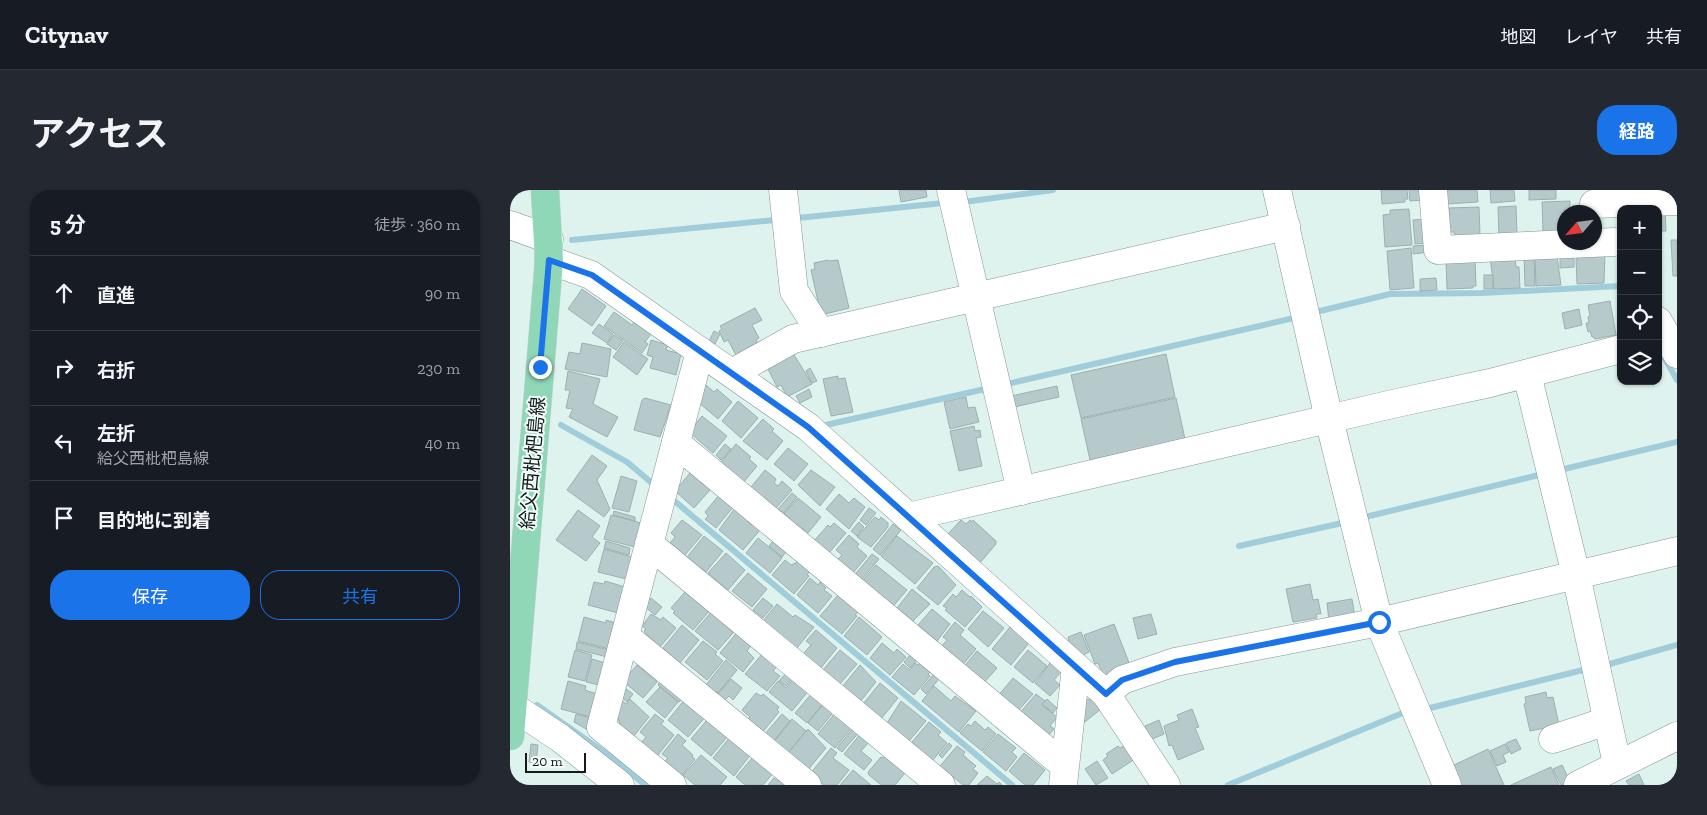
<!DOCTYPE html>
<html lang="ja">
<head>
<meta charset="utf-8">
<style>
  :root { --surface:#171b24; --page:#242831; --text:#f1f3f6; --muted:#9ea1a6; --line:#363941; --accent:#1a73e8 }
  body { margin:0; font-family:"Zilla Slab","Noto Sans JP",serif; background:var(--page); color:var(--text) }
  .controls { position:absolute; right:15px; top:15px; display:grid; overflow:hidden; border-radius:10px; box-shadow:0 1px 4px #0004 }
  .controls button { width:45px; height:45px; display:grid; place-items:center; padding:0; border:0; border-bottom:1px solid var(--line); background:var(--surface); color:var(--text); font:25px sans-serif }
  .compass { position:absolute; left:1047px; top:15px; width:45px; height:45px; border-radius:50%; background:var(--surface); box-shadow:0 1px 4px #0004; rotate:242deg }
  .scale { position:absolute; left:15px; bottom:12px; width:61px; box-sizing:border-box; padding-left:5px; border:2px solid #141b1a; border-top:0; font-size:14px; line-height:18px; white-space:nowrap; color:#141b1a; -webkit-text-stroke:4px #f2fefb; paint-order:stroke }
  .stop { position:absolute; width:15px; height:15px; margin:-11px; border:4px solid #1a73e8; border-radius:50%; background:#fff }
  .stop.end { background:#1a73e8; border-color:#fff; box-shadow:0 1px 5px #0008 }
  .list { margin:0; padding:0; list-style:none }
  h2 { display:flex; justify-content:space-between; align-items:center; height:65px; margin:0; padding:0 20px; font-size:21px }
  h2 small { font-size:16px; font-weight:400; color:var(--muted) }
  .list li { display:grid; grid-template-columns:32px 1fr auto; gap:15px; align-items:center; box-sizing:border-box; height:75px; padding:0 20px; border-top:1px solid var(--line) }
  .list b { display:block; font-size:19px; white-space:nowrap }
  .list p { margin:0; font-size:16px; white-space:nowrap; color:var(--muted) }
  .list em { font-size:16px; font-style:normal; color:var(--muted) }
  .actions { display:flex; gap:10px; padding:15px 20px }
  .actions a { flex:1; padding:11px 0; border:1px solid var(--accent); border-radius:20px; text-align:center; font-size:18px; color:var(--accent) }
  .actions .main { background:var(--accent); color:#fff }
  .icon { flex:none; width:28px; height:28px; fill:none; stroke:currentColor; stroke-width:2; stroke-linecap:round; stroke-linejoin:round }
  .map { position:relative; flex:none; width:1167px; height:595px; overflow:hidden; border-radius:20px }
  header { display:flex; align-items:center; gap:30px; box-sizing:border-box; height:70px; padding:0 25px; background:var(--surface); border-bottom:1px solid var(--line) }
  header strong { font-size:24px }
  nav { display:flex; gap:28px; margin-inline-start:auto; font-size:18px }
  .intro { display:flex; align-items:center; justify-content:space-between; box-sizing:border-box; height:120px; padding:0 30px }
  h1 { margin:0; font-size:35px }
  .button { padding:12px 22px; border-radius:20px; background:var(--accent); color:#fff; font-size:18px; font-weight:700 }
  main { display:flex; gap:30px; padding:0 30px }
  aside { flex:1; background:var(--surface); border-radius:20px; box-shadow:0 1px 4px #0004 }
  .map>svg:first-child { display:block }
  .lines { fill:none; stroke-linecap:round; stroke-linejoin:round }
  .stream { stroke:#a1cddb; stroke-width:6 }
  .building { fill:#b6cacb; stroke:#9cb0b1 }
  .minor-casing { stroke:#849793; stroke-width:29 }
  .major-casing { stroke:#d0d1d1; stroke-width:29 }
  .minor { stroke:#fff; stroke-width:28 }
  .major { stroke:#90d7b8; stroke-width:28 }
  .route { stroke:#1a73e8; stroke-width:6 }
  .labels { text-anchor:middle; stroke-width:4; stroke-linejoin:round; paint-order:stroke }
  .street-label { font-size:19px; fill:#141b1a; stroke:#f2fefb }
</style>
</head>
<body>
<header>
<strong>Citynav</strong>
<nav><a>地図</a><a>レイヤ</a><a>共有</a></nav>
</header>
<div class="intro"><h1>アクセス</h1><a class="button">経路</a></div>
<main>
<aside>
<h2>5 分<small>徒歩 · 360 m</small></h2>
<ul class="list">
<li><svg class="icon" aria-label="ahead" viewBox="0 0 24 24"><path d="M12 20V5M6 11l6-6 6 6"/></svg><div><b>直進</b></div><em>90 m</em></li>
<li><svg class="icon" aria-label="right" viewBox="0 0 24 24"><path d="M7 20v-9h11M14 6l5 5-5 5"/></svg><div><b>右折</b></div><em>230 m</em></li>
<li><svg class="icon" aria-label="left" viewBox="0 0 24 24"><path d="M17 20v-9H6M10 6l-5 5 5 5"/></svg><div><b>左折</b><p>給父西枇杷島線</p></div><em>40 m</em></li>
<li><svg class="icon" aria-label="arrive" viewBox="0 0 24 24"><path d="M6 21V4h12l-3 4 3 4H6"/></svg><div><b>目的地に到着</b></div></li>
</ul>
<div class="actions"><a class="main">保存</a><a>共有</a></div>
</aside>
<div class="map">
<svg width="1167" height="595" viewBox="0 0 1167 595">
  <rect width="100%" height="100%" fill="#dff3ee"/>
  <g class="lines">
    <g class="stream">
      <path d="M454,12L543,0"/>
      <path d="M288,28L433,13"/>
      <path d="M62,50L265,30"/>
      <path d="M806,122L880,104L972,103L1111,96"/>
      <path d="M1154,167L1167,190"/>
      <path d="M497,194L784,128"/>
      <path d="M51,235L117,272L143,294"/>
      <path d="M316,235L475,199"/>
      <path d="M1050,280L1167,252"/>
      <path d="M161,308L502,595"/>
      <path d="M851,328L1029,285"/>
      <path d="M729,356L832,333"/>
      <path d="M1096,475L1167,455"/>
      <path d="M27,515L108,572L135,595"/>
      <path d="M916,519L1073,480"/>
      <path d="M718,595L895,522"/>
    </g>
  </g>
  <g class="building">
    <path d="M389,0H416L417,7L391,12Z"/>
    <path d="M871,0H897L898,9H895V12L872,14Z"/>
    <path d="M899,0H913L914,10L900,11Z"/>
    <path d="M936,0H967L968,12L937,14Z"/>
    <path d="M980,0H1004L1005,11L981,13Z"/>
    <path d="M1019,0H1046V9L1019,10Z"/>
    <path d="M1060,11V22H1054V41L1033,42L1032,12Z"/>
    <path d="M1006,16L1007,45L989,46L988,17Z"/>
    <path d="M969,17L970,45L945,46L944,42H939V18Z"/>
    <path d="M1155,17L1156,41H1148V19Z"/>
    <path d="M899,19L902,55L875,57L873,25L880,24V20Z"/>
    <path d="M916,29L918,53L905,54L903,30Z"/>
    <path d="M1161,50H1167V86H1163Z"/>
    <path d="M919,55L920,62L903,64V56Z"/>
    <path d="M901,58L904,98L880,100L877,61Z"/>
    <path d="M1095,62L1094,93L1067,94L1066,69H1068V63Z"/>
    <path d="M1064,63V77L1050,78V64Z"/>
    <path d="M1005,66L1006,77H1009L1010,98L984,99L980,67Z"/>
    <path d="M1014,66H1024L1025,96H1015Z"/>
    <path d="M1047,66L1051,95L1026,96L1025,67Z"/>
    <path d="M965,69L966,96H963V98L937,99L936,70Z"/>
    <path d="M318,70L319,71L328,70L339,118L311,125L301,80L305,79L304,73Z"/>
    <rect x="974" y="85" width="9" height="14"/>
    <path d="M926,88L927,100L910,101V89Z"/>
    <path d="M72,99L96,116L82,136L58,119Z"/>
    <path d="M1100,111L1106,145L1085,149L1084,147H1082L1080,141L1078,142L1076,133H1079L1078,127L1080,126L1078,115Z"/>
    <path d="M245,118L252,130L242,135L249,148L246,150L249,155L227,167L218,150L214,152L209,141L212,139L210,136Z"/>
    <path d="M1069,119L1072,135L1055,139L1052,123Z"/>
    <path d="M104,122L122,135L124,132L141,144L135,152L138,154L132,163L94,136Z"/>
    <path d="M89,134L103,144L97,153L82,143Z"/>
    <path d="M204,141L210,144L205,154L199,151Z"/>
    <path d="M104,145L113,151L106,160L97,154Z"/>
    <path d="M141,150L158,155L156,160L171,164L166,185L140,178L143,167L137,165Z"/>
    <path d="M114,152L138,169L127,185L103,167Z"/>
    <path d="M72,153L101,159L97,187L55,179L59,162L70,164Z"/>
    <path d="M283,163L302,194L277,207L271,195L267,197L257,177Z"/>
    <path d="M656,164L665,207L571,228L561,185Z"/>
    <path d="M300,178L307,191L302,193L296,181Z"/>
    <path d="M58,181L90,189L83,214L108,227L97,247L59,227L63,219L56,218L60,200H55Z"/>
    <path d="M328,186V189L335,188L343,222L321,226L313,189Z"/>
    <path d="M196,195L204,202L207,199L222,212L208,229L188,212V205Z"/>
    <path d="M547,196L549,207L504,217L501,206Z"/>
    <path d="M299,199L302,207L290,213L286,206Z"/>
    <path d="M456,207L458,218L465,217L469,232L440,239L434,212Z"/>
    <path d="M135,208L161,215L150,247L124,240L132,210Z"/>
    <path d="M666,208L675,249L580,270L571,229Z"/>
    <path d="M228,211L248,228L231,248L212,231Z"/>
    <path d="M192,226L217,246L203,263L179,242Z"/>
    <path d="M253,229L264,239L262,241L273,251L257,270L233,251Z"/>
    <path d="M464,236L465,241L470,240L471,247L466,248L472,276L449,281L440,241Z"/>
    <path d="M215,254L221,259L211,270L206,265Z"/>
    <path d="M226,254L241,267L239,269L247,276L233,293L211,272Z"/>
    <path d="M278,258L298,274L284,291L264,274Z"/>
    <path d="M82,265L97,276L87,290L100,319L94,327L57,300Z"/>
    <path d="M255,280L266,289L264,293L268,296L272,291L282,300L266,318L241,297Z"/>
    <path d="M301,280L325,297L310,316L288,295Z"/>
    <path d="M180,283L200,300L184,318L165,301Z"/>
    <path d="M111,286L127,291L119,322L102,318Z"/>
    <path d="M282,303L287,307L274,323L268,319Z"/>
    <path d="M210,304L224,316L206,338L195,329L198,326L195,322Z"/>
    <path d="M329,304L339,313L344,308L355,317L339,339L316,319Z"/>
    <path d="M288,308L311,327L298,343L287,334L285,336L278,331L280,328L274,324Z"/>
    <path d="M225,318L239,329L237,331L241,335L243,333L251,339L233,360L209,340Z"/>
    <path d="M359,318L366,323L356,335L350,330Z"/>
    <path d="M68,320L90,336L82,347L90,353L76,371L46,350Z"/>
    <path d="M104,321L125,327V331L103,325Z"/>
    <path d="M101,325L131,333L125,357L94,349Z"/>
    <path d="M365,327L369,330L371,327L378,333V337L361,357L347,347Z"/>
    <path d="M172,330L192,345L174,366L160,353L165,347L161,343Z"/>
    <path d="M451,330L456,334L460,330L462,332L463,330L486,351V354L469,374L437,345Z"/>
    <path d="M349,332L354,337L347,346L341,341Z"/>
    <path d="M324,333L336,343L318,364L303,352L318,335L320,337Z"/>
    <path d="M383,334L391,340L370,365L363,359Z"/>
    <path d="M339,345L349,354L347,357L357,366L342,384L326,371L332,365L326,360Z"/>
    <path d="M194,346L213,361L196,382L177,367Z"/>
    <path d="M387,346L423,373L405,394L371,366Z"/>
    <path d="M248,348L272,368L260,383L236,363Z"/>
    <path d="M96,351L120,358L119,365L94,358Z"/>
    <path d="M263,351L276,362L272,367L259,356Z"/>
    <path d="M94,359L122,367L116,389L88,382Z"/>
    <path d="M216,363L235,380L218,400L198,383Z"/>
    <path d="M362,364L369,369L349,393L342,388Z"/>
    <path d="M275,370L281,375L288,372L300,381L297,385L299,386L284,404L262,385Z"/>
    <path d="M366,375L397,400L380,420L350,394Z"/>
    <path d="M428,376L446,395L428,415L407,398L424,377Z"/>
    <path d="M238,383L257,399L242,417L222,401Z"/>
    <path d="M300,388L308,395L310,392L316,398L314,400L322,406L308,423L287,405Z"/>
    <path d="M95,391L115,397L108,423L78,415L84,392L94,394Z"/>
    <path d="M800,394L803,410L808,409L811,424H806L807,428L783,432L776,399Z"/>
    <path d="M402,399L420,414L403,431L387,418Z"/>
    <path d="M452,400L460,407L461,406L472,417L455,437L435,420L437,418L433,416L443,404L446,407Z"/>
    <path d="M175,402L190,414L192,412L201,419L183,440L163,423L165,421L161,418Z"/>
    <path d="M328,405L348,422L345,425L347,426L332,444L310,426Z"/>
    <path d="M141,408L152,417L145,425L134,416Z"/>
    <path d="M253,408L263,416L253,428L243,420Z"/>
    <path d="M842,409L845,427L819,431L817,413Z"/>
    <path d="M267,414L283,427L285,425L304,437L286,459L253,431Z"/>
    <path d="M204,419L223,443L208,460L185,441Z"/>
    <path d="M422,419L440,434L427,451L408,435Z"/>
    <path d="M473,421L494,438L478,457L458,439Z"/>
    <path d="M141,424L151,430L153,427L166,438L150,457L138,446L134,441L136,439L132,436Z"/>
    <path d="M641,424L647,444L628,449L623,428Z"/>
    <path d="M74,427L96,433V430L106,433L99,459L68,451Z"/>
    <path d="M349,427L372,447L357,465L334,446Z"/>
    <path d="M445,432L454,440L450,445L466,459L450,478L430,458L437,450L433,447Z"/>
    <path d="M604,434L621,478L594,488L588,473L585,474L574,445Z"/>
    <path d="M172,435L189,450L169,474L153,458Z"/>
    <path d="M500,437L519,453L501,475L482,459Z"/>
    <path d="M229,440L243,452L237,461L244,468L233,482L210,463Z"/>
    <path d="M306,440L327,458L310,479L293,464L301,455L296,451Z"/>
    <path d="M571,442L579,462L573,465L559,452L558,447Z"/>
    <path d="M193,451L207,462L205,464L213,471L197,490L175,472Z"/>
    <path d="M67,452L99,460L97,467L66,459Z"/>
    <path d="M372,453L384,463L387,459L396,467L380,485L360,468Z"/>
    <path d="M65,460L82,465L75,491L58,487Z"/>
    <path d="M330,460L347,474L329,495L312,481Z"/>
    <path d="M518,460L537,476L523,493L504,477Z"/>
    <path d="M467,461L487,478L472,495L452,479Z"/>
    <path d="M254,462L269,474L263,481L270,486L257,501L235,484Z"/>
    <path d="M401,464L407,470L400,478L394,472Z"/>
    <path d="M82,469L95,473L89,495L76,492Z"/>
    <path d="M216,470L227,480L208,503L206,501L204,504L195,496Z"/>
    <path d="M405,473L408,475L410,473L420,482L418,484L420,486L404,505L382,487L393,474L400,480Z"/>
    <path d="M540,473L551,482L544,490L550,495L540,506L525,493Z"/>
    <path d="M127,475L147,492L133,508L113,491Z"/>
    <path d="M350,475L366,492L350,512L332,497Z"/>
    <path d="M278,481L284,486L276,496L269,491Z"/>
    <path d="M423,485L429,489L416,504L411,499Z"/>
    <path d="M154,487L176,505L169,512L148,495Z"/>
    <path d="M285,487L300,499L282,521L259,502L268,491L276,498Z"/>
    <path d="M503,488L523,504L507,522L488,506Z"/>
    <path d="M221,489L232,498L223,510L219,506L214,511L207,505Z"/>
    <path d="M58,491L76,496L75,500L87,504L81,527L51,519Z"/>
    <path d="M370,493L388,508L371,529L353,514Z"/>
    <path d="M424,496L441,511L445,506L466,521L449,542L412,511Z"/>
    <path d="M150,497L168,512L155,528L136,512Z"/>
    <path d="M115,498L123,504L117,512L109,505Z"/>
    <path d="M303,502L315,511L297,533L285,523Z"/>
    <path d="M1036,502L1037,508L1043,507L1049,535L1020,541L1014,514L1016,513L1015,507Z"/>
    <path d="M246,503L251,506L253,504L269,517L267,520L269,522L252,543L238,529L240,527L232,520Z"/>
    <path d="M526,504L535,511L532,515L547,527L540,536L544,539L536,548L508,525Z"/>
    <path d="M109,508L116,514L120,509L139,527L123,547L111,537L107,525L110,521L106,518Z"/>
    <path d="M176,508L197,525L178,547L158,530Z"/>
    <path d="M537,509L547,518L543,523L532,514Z"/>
    <path d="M573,509L584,510L591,519L571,535Z"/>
    <path d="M391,511L416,531L399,551L377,533Z"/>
    <path d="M315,512L325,520L308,541L298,533Z"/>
    <path d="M682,519L689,537L685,538L694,559L668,570L662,555L659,556L654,536L669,530L667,525Z"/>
    <path d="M326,522L343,536L325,558L308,544Z"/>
    <path d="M66,524L81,528L78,540L64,532Z"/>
    <path d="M145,524L154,531L151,534L164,545L147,566L131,553L136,547L130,542Z"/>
    <path d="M272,524L280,531L263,552L254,545Z"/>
    <path d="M282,529L296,541L277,564L263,553Z"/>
    <path d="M197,530L217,547L201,566L181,549Z"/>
    <path d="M649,530L654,544L640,550L635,536Z"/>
    <path d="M465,531L475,540L478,537L486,544L472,561L450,543L458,534L461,536Z"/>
    <path d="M419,532L431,542L428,545L437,553L422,571L402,552Z"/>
    <path d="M344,537L350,541L332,562L327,558Z"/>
    <path d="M298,539L316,558L297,581L277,564Z"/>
    <path d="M351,543L360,551L351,561L362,570L354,580L334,564Z"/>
    <path d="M168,544L176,551L172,555L183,565L182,567L185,569L171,586L154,572L158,568L152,564Z"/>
    <path d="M488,544L506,558L502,562L507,567L496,581L473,562Z"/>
    <path d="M220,547L241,564L224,586L203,568Z"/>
    <path d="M1006,549L1011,559L1001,564L996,553Z"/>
    <path d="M439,553L442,556L432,568L429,565Z"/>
    <path d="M21,554L28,555L26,573L19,572Z"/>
    <path d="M995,554L999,562L993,565L996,572L987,576L980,561Z"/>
    <path d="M616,555L625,569L602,584L593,570L598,566L596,564L608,556L610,558Z"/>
    <path d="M447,556L455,562L453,565L466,576L463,579L468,583L459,595H453L430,576Z"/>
    <path d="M321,558L327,563L323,568L339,580L327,595H314L300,584Z"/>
    <path d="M978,559L994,595H951L944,575Z"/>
    <path d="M514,563L535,580L523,595H515L499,581Z"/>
    <path d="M191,565L217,587L210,595H185L173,585Z"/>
    <path d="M375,566L391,577L389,578L395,583L385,595H371L359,585L358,582L371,567L373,568Z"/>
    <path d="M243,567L264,582L253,595H235L226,587Z"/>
    <path d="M587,571L598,588L586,595L575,579Z"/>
    <path d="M1052,575L1061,593L1056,595H1051L1043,579Z"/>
    <path d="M1041,577L1049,595H1001Z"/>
    <path d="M343,580L361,595H330Z"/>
    <path d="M1129,584L1134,595H1119L1116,591Z"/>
    <path d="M477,586L487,594L489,592L492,595H467Z"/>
    <path d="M264,588L268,591L271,588L279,595H258Z"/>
  </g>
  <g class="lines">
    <g class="minor-casing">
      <g id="minor">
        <path d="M273,0L284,101L311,143"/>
        <path d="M441,0L511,301"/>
        <path d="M767,0L819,229L869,432L937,595"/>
        <path d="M923,0L928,60L1104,52"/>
        <path d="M1084,14L1167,11"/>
        <path d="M0,35L39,49"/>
        <path d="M39,70L81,85L298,237L596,504L656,595"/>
        <path d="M1148,131L1167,164"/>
        <path d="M222,183L283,149L776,36"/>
        <path d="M1017,184L1066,385L1107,574"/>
        <path d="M166,253L554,575"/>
        <path d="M398,327L887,213L980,193L1111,159"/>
        <path d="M139,354L431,595"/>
        <path d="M115,446L297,595"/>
        <path d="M596,504L612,490L665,472L869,432L1167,361"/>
        <path d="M2,516L50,548L110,595"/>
        <path d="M1043,549L1097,531"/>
        <path d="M162,595L91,537L190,161"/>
        <path d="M553,595L566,477"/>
        <path d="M1068,595L1167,546"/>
      </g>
    </g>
    <g class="major-casing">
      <path id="major" d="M0,546L39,70L35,0"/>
    </g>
    <use href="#minor" class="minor"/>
    <use href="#major" class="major"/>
  </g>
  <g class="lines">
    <path class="route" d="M30,177L39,70L82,85L298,237L596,504L612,490L665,472L869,432"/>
  </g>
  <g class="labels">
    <g class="street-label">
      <text transform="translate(22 273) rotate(-85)" y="7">給父西枇杷島線</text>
    </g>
  </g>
</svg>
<div class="controls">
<button>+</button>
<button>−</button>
<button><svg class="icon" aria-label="locate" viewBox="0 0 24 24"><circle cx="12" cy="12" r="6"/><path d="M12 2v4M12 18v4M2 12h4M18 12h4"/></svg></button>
<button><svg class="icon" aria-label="layers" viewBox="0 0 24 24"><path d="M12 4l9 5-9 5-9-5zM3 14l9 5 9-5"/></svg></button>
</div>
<svg class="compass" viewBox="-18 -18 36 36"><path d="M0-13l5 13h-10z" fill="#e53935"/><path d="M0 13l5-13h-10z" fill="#9ea1a6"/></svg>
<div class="scale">20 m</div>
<div class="stop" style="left:869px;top:432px"></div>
<div class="stop end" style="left:30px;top:177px"></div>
</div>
</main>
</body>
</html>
